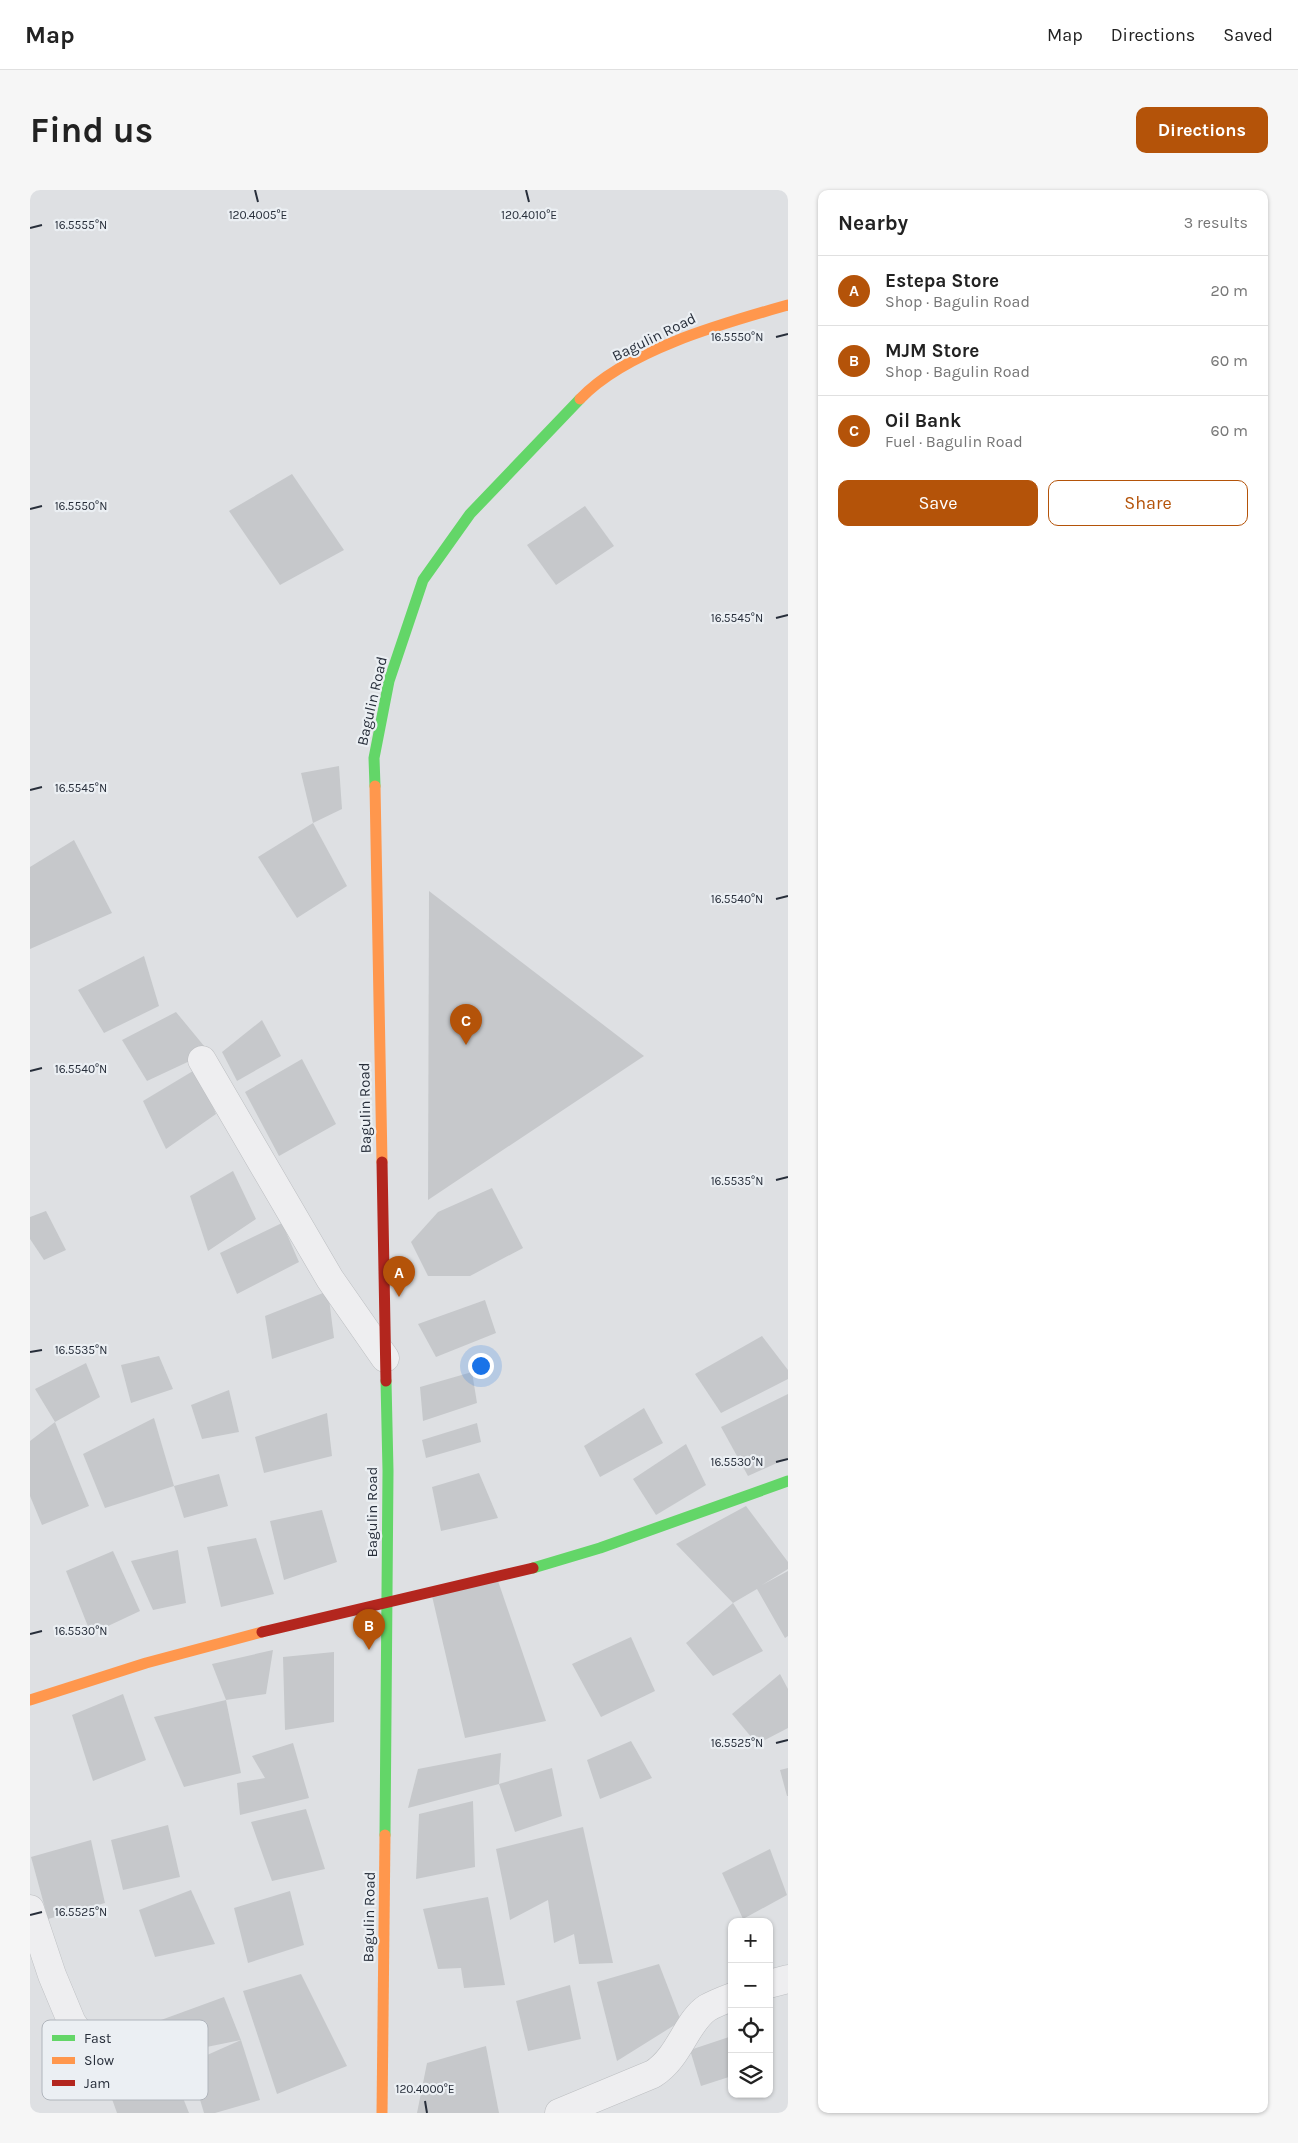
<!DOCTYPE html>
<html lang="en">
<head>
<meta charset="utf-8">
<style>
  :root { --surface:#fff; --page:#f6f6f6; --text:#222; --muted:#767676; --line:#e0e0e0; --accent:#b45309 }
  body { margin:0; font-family:Karla,sans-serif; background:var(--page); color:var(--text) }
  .controls { position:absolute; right:15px; bottom:15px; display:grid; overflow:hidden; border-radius:10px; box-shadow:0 1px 4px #0004 }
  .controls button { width:45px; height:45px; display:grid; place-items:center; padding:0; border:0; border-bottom:1px solid var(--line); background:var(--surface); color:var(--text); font:25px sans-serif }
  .you { position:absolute; left:450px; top:1175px; width:18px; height:18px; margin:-12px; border:4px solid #fff; border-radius:50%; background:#1a73e8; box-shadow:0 0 0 8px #1a73e833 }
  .badge { display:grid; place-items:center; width:32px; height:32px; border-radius:50%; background:var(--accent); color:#fff; font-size:16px; font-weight:700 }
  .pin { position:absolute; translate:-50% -41px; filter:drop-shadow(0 1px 2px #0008) }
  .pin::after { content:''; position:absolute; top:26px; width:18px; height:15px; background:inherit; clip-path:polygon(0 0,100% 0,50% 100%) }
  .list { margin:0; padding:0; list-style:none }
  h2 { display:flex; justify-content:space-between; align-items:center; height:65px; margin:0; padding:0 20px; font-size:21px }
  h2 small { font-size:16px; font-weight:400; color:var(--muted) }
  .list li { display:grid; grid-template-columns:32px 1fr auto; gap:15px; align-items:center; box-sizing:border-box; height:70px; padding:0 20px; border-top:1px solid var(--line) }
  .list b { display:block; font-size:19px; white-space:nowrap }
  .list p { margin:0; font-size:16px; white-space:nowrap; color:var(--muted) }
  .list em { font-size:16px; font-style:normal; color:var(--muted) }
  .actions { display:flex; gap:10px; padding:15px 20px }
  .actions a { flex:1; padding:11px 0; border:1px solid var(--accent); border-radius:10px; text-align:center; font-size:18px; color:var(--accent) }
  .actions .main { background:var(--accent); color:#fff }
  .icon { flex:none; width:28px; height:28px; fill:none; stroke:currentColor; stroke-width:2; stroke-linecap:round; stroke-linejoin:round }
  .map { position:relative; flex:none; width:758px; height:1923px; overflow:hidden; border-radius:10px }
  header { display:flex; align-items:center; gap:30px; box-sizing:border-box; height:70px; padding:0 25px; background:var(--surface); border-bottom:1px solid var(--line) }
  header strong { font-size:24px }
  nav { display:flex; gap:28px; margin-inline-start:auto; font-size:18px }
  .intro { display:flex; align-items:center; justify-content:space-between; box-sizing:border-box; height:120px; padding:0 30px }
  h1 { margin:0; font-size:35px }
  .button { padding:12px 22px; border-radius:10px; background:var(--accent); color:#fff; font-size:18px; font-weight:700 }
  main { display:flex; gap:30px; padding:0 30px }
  aside { flex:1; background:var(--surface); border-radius:10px; box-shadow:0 1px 4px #0004 }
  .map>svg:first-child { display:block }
  .building { fill:#c6c8cb }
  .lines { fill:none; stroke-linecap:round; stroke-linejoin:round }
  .street-casing { stroke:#bcbec1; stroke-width:29 }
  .street { stroke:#eeeef0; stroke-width:28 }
  .fast { stroke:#63d668; stroke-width:11 }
  .slow { stroke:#ff974d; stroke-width:11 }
  .jam { stroke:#b3261e; stroke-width:11 }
  .ticks { fill:none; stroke:#272e3a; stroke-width:2 }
  .labels { text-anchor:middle; stroke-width:4.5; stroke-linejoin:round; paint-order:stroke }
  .street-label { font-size:15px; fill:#272e3a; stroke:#ebeff3 }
  .key { fill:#ebeff3; stroke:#b0b5bc; stroke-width:1 }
  .key-label { font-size:14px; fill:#272e3a }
  .ticks-label { font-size:12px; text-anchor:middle; fill:#272e3a; stroke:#ebeff3; stroke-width:4.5; stroke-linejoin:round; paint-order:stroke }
</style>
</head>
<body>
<header>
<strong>Map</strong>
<nav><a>Map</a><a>Directions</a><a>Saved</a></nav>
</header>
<div class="intro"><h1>Find us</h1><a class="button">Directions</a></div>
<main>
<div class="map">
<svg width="758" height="1923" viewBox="0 0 758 1923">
  <rect width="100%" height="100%" fill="#dee0e3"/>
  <g class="building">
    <path d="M262,284L314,360L250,395L199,321Z"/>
    <path d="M555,316L584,356L526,395L497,355Z"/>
    <path d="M309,576L312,619L283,633L271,583Z"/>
    <path d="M283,633L317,696L267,728L228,667Z"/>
    <path d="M44,650L82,723L0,759V677Z"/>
    <path d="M399,701L614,866L398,1010Z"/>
    <path d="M114,766L129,816L74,843L48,800Z"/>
    <path d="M146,822L179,862L117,891L92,850Z"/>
    <path d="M232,830L251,866L207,891L192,862Z"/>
    <path d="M272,869L306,934L249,966L215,902Z"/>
    <path d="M168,878L186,924L136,959L113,911Z"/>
    <path d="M203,981L226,1029L178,1061L160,1006Z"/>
    <path d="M462,998L493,1058L440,1086H398L381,1052L408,1022Z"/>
    <path d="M16,1021L36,1060L14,1070L0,1049V1027Z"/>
    <path d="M252,1033L269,1072L207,1104L190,1063Z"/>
    <path d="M298,1101L304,1148L242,1169L235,1126Z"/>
    <path d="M455,1110L466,1143L406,1167L388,1134Z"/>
    <path d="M732,1146L758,1180V1189L691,1223L665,1184Z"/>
    <path d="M129,1166L143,1199L101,1213L91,1175Z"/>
    <path d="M56,1173L70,1207L25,1232L5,1199Z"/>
    <path d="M442,1182L447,1213L393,1231L390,1197Z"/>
    <path d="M199,1200L209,1242L172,1249L161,1215Z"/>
    <path d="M758,1204V1268L718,1286L691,1237Z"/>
    <path d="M614,1218L633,1253L570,1287L554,1256Z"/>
    <path d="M297,1223L302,1266L234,1283L225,1247Z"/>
    <path d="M124,1228L144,1296L75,1318L53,1264Z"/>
    <path d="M25,1232L59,1316L12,1335L0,1306V1251Z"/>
    <path d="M447,1233L451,1252L396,1268L392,1250Z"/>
    <path d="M656,1254L676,1295L626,1325L603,1289Z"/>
    <path d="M449,1283L468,1328L411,1341L402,1297Z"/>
    <path d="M189,1284L198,1316L154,1328L144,1296Z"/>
    <path d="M716,1316L758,1372V1379L732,1395L758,1381V1446L755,1448L727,1399L703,1413L733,1461L683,1486L656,1453L703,1413L646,1354Z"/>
    <path d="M292,1320L307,1372L254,1390L240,1331Z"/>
    <path d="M226,1348L244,1404L191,1417L177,1357Z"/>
    <path d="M148,1360L156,1413L123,1420L101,1371Z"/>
    <path d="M83,1361L110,1421L61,1444L36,1381Z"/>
    <path d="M467,1388L516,1531L435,1548L402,1406Z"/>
    <path d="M601,1447L625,1501L571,1527L542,1474Z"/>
    <path d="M243,1460L236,1504L196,1510L182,1474Z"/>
    <path d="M304,1462V1532L255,1540L253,1467Z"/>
    <path d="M750,1484L758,1499V1538L727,1554L702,1524Z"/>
    <path d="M93,1504L116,1570L63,1591L42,1525Z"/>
    <path d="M196,1510L211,1583L154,1597L124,1527Z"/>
    <path d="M601,1551L622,1588L570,1609L557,1570Z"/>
    <path d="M263,1553L279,1608L210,1625L207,1593L235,1588L222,1566Z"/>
    <path d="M471,1563L469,1594L378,1618L388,1579Z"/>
    <path d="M522,1578L532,1626L485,1642L469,1594Z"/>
    <path d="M758,1578V1606H757L750,1580Z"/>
    <path d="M443,1611L445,1677L386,1689L389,1624Z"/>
    <path d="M276,1619L295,1679L242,1691L221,1632Z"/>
    <path d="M138,1635L150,1687L93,1700L81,1650Z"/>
    <path d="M553,1637L583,1773L549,1774L544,1744L524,1753L518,1710L480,1730L477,1713L466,1659Z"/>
    <path d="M61,1650L75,1713L18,1729L1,1667Z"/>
    <path d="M740,1659L757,1705L713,1729L692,1683Z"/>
    <path d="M161,1700L185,1754L125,1767L109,1720Z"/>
    <path d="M260,1701L274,1755L218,1773L204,1718Z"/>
    <path d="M458,1707L475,1795L434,1798L431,1778L408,1779L393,1719Z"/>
    <path d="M629,1774L651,1831L587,1871L567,1792Z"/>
    <path d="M271,1784L317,1876L247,1904L213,1801Z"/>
    <path d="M540,1795L551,1849L498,1861L486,1811Z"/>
    <path d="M194,1807L211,1850L142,1864L131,1830Z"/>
    <path d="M702,1846V1886L671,1896L660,1860Z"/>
    <path d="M211,1850L230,1910L185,1923H174L159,1873Z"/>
    <path d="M456,1856L469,1923H387L397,1873Z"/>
    <path d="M140,1875L159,1923H87L77,1895Z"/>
  </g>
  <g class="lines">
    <g class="street-casing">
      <g id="street">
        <path d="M172,870L300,1089L355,1168"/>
        <path d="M0,1719L22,1785L42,1833L63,1861L83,1879"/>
        <path d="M739,1794L758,1789"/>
        <path d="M529,1923L623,1884C650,1867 656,1832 677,1818C684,1814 694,1810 702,1807"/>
      </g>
    </g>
    <use href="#street" class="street"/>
    <g class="fast">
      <path d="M345,596L344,568L359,491L393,390L440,324L550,209"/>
      <path d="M503,1378L570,1358L758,1291"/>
      <path d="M355,1645L358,1281L356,1191"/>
    </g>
    <g class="slow">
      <path d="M550,209C596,160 694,133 758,115"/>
      <path d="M345,596L352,972"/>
      <path d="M0,1510L116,1473L232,1442"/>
      <path d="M352,1923L355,1645"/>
    </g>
    <g class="jam">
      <path d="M352,972L356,1191"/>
      <path d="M232,1442L503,1378"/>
    </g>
  </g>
  <path class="ticks" d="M225,0L228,12M496,0L499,12M0,38L12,35M746,147L758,144M0,319L12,316M746,428L758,425M0,600L12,597M746,709L758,706M0,881L12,878M746,990L758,987M0,1162L12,1160M746,1272L758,1269M0,1444L12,1441M746,1553L758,1550M0,1725L12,1722M395,1911L397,1923"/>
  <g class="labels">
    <g class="street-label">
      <text transform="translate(624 147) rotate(-26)" y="5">Bagulin Road</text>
      <text transform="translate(342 511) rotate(-77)" y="5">Bagulin Road</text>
      <text transform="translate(335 918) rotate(-91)" y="5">Bagulin Road</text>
      <text transform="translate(342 1322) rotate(-90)" y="5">Bagulin Road</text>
      <text transform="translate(339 1727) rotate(-89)" y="5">Bagulin Road</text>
    </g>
  </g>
  <rect x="12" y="1830" width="166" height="80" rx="8" class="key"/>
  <rect x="22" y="1845" width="23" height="6" fill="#63d668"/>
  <rect x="22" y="1867" width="23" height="7" fill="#ff974d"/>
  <rect x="22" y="1890" width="23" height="6" fill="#b3261e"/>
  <g class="key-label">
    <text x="54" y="1853">Fast</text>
    <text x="54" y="1875">Slow</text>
    <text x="54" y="1898">Jam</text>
  </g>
  <g class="ticks-label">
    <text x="228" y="29">120.4005°E</text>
    <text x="499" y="29">120.4010°E</text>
    <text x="51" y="39">16.5555°N</text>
    <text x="707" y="151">16.5550°N</text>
    <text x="51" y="320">16.5550°N</text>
    <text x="707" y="432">16.5545°N</text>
    <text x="51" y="602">16.5545°N</text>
    <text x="707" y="713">16.5540°N</text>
    <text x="51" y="883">16.5540°N</text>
    <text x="707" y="995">16.5535°N</text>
    <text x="51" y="1164">16.5535°N</text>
    <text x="707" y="1276">16.5530°N</text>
    <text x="51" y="1445">16.5530°N</text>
    <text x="707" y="1557">16.5525°N</text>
    <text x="51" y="1726">16.5525°N</text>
    <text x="395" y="1903">120.4000°E</text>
  </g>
</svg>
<div class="controls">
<button>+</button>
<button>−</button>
<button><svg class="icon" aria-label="locate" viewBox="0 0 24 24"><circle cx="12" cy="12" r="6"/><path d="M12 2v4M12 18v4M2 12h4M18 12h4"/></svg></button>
<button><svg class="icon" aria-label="layers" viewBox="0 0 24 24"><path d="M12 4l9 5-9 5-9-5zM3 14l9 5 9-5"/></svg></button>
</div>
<div class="you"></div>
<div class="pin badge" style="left:369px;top:1107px">A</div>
<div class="pin badge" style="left:339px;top:1460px">B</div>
<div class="pin badge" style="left:436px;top:855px">C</div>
</div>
<aside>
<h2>Nearby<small>3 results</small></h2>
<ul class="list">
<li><span class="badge">A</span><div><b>Estepa Store</b><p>Shop · Bagulin Road</p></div><em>20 m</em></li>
<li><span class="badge">B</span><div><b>MJM Store</b><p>Shop · Bagulin Road</p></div><em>60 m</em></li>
<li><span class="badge">C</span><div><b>Oil Bank</b><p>Fuel · Bagulin Road</p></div><em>60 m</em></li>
</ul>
<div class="actions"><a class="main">Save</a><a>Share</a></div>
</aside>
</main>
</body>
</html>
